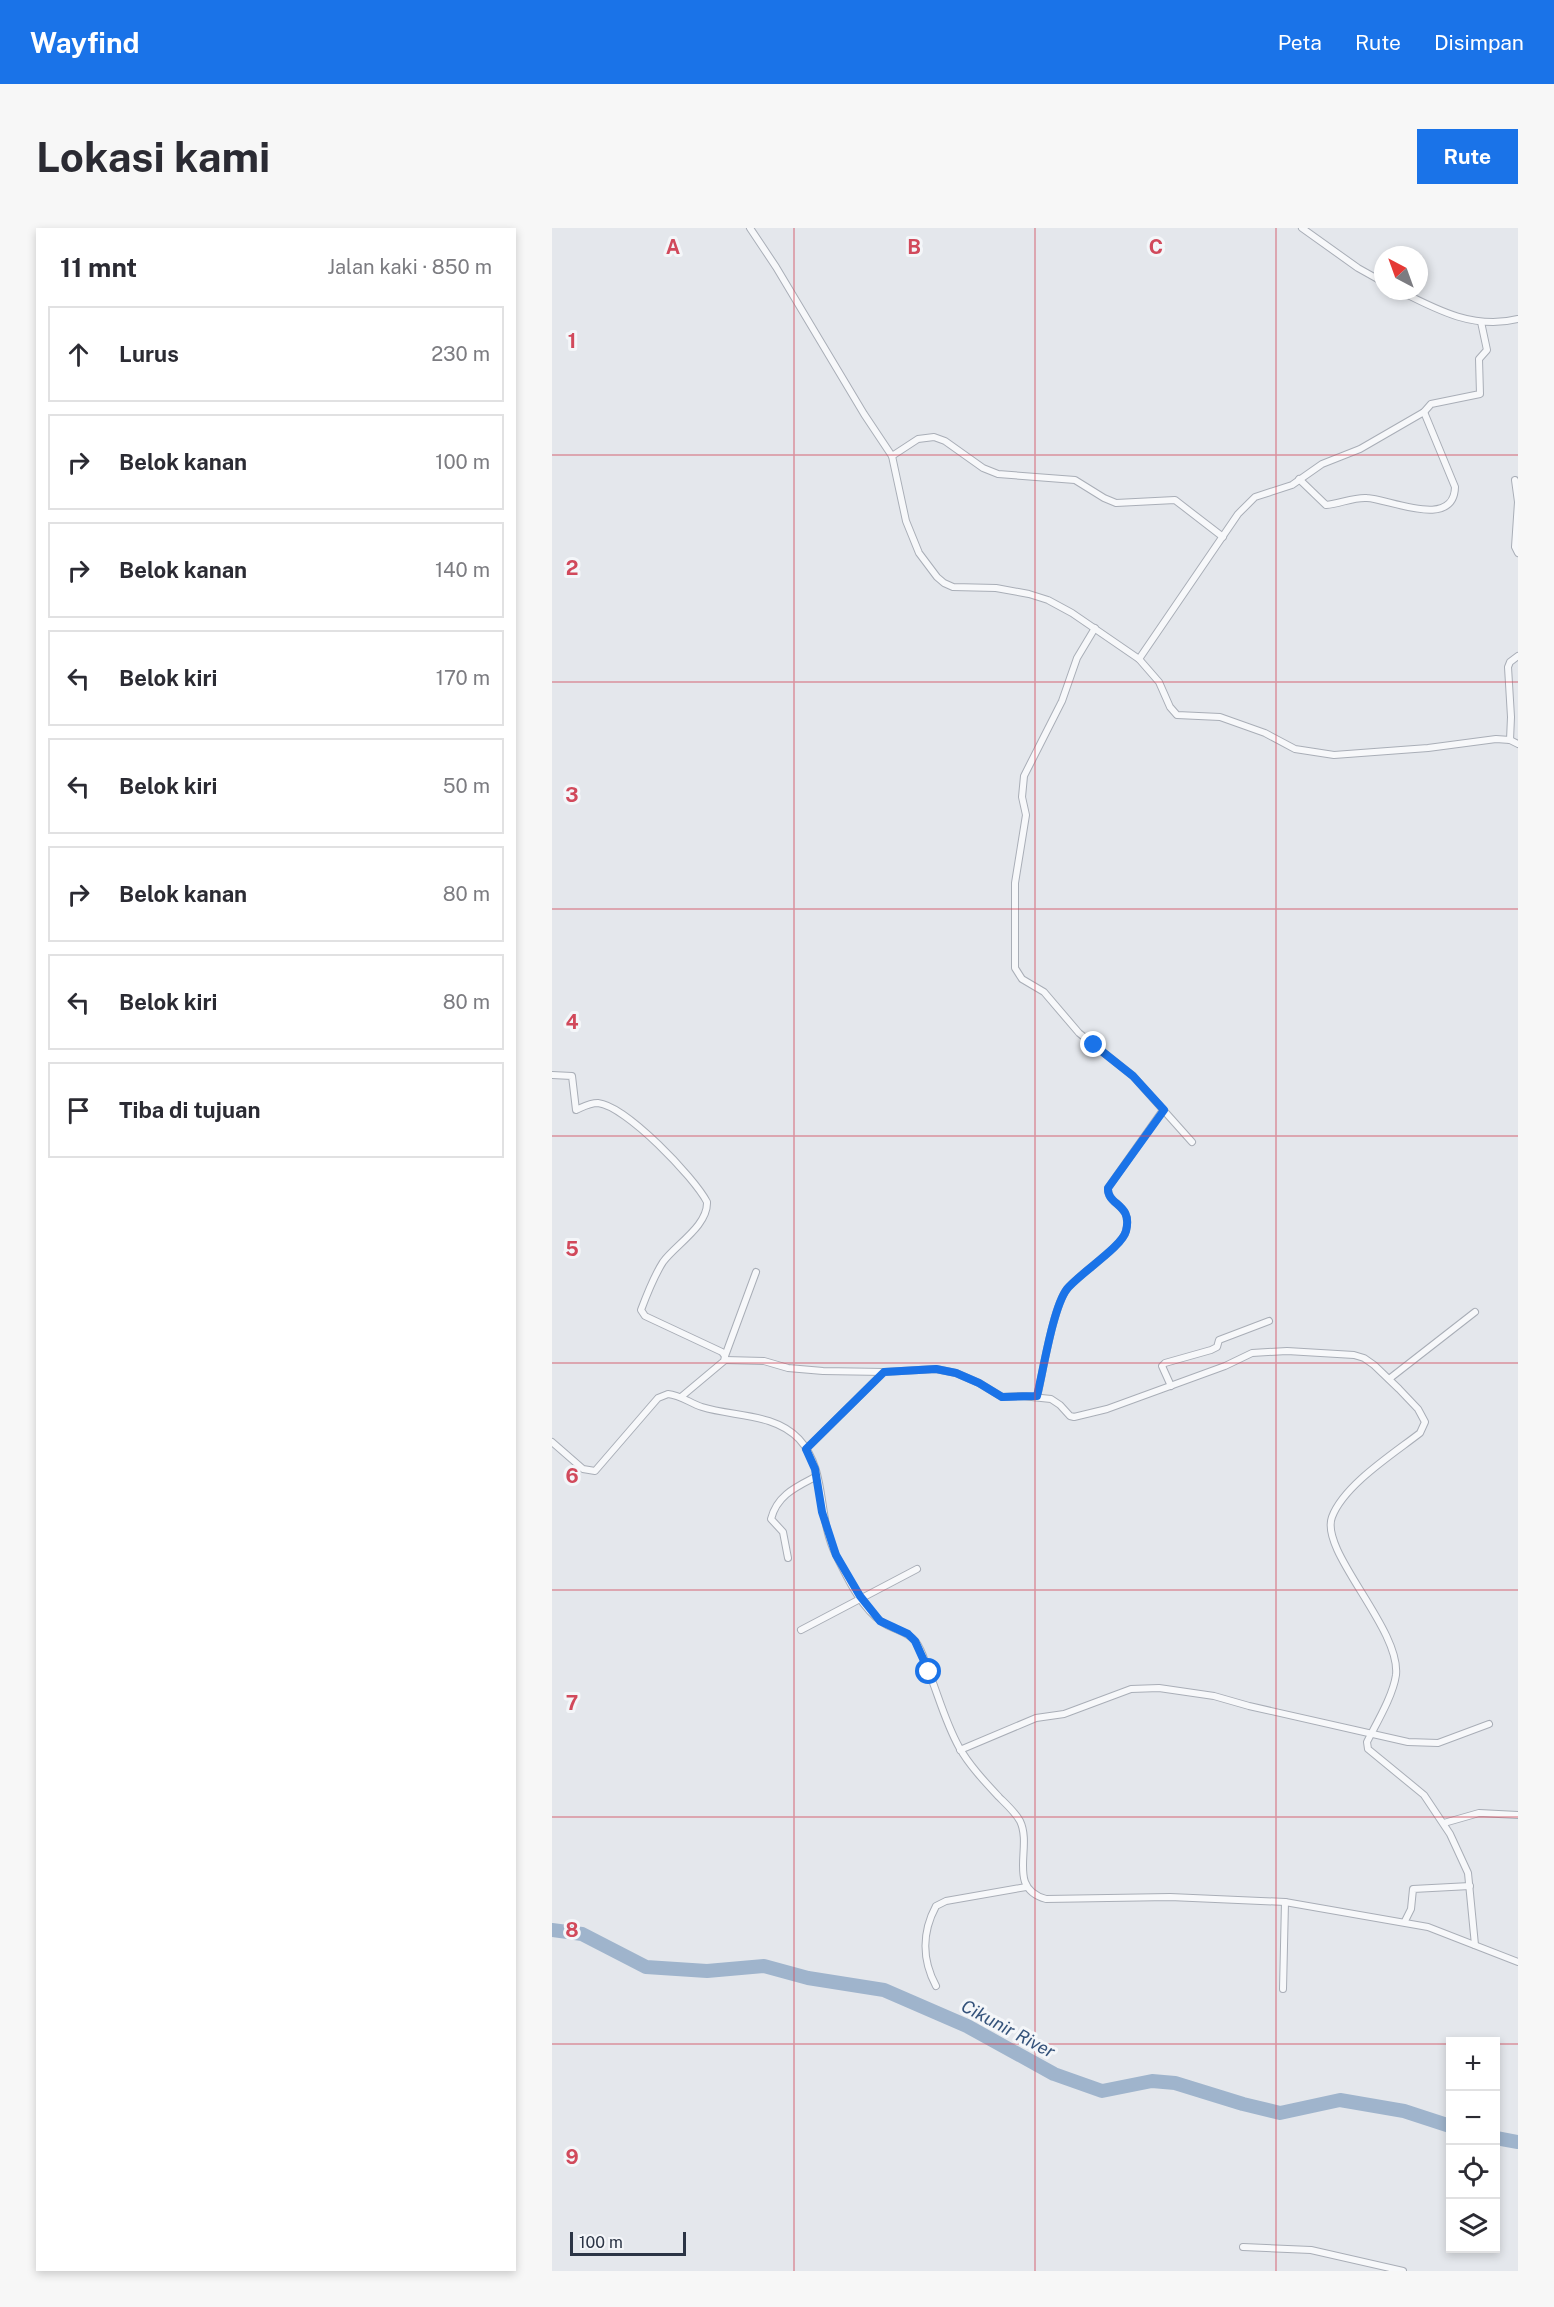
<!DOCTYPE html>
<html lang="id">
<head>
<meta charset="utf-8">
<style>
  :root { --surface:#fff; --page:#f7f7f7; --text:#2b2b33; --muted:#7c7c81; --line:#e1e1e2; --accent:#1a73e8 }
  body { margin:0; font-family:"Public Sans",sans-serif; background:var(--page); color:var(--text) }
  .controls { position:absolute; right:18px; bottom:18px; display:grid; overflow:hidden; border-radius:0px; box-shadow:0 3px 9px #0003 }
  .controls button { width:54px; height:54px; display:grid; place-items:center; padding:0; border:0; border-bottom:2px solid var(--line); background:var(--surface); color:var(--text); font:30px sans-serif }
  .compass { position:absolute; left:822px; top:18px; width:54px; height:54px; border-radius:50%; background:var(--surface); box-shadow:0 3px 9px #0003; rotate:319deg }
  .scale { position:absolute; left:18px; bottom:15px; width:116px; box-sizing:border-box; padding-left:6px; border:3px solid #2b3445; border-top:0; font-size:16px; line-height:21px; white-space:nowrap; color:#2b3445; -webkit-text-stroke:4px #f4f6f9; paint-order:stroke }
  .stop { position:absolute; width:18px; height:18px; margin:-14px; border:4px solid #1a73e8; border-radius:50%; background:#fff }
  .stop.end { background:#1a73e8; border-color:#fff; box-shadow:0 2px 6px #0008 }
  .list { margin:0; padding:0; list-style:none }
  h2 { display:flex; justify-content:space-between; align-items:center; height:78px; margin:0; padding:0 24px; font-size:26px }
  h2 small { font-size:20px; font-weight:400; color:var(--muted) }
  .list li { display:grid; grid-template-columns:39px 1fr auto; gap:18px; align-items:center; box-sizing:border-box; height:96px; margin:0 12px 12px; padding:0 12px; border:2px solid var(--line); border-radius:0px }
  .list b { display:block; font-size:22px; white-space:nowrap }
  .list em { font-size:20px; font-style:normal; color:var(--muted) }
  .icon { flex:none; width:33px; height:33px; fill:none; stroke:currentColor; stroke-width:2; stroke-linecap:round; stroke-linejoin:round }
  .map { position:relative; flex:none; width:966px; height:2043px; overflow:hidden; border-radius:0px }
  header { display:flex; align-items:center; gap:36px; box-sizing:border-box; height:84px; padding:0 30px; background:var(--accent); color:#fff }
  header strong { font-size:28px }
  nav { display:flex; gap:33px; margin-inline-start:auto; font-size:21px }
  .intro { display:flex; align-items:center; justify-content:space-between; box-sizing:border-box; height:144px; padding:0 36px }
  h1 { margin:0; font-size:42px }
  .button { padding:15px 27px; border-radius:0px; background:var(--accent); color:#fff; font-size:21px; font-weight:700 }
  main { display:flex; gap:36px; padding:0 36px }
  aside { flex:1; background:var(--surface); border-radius:0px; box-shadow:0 3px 9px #0003 }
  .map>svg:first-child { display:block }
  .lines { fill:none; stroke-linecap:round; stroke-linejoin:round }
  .river { stroke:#9fb4cc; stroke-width:14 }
  .minor-casing { stroke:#a9aeb7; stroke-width:8 }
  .minor { stroke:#f7f8fa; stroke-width:6 }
  .route { stroke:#1a73e8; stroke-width:8 }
  .grid { fill:none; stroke:#d1495b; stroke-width:1.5; stroke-opacity:0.55 }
  .labels { text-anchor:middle; stroke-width:6; stroke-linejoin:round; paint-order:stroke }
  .water-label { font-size:18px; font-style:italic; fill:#34527a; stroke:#f4f6f9 }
  .grid-label { font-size:20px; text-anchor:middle; font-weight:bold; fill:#d1495b; stroke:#f4f6f9; stroke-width:6; stroke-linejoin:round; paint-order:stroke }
</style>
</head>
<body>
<header>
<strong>Wayfind</strong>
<nav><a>Peta</a><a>Rute</a><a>Disimpan</a></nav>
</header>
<div class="intro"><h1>Lokasi kami</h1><a class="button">Rute</a></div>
<main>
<aside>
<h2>11 mnt<small>Jalan kaki · 850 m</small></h2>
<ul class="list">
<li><svg class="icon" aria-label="ahead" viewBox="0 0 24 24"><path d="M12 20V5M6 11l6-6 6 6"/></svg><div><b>Lurus</b></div><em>230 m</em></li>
<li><svg class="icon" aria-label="right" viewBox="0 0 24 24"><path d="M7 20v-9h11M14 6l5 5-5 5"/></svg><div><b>Belok kanan</b></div><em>100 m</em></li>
<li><svg class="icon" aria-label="right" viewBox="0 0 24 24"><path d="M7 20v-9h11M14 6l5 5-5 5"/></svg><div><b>Belok kanan</b></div><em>140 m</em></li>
<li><svg class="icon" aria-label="left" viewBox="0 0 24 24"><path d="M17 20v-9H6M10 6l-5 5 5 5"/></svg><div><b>Belok kiri</b></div><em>170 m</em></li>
<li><svg class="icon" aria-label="left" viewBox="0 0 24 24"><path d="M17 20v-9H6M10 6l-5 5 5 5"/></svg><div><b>Belok kiri</b></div><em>50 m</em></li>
<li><svg class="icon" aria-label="right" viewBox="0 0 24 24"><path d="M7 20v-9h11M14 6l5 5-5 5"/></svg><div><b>Belok kanan</b></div><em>80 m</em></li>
<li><svg class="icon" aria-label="left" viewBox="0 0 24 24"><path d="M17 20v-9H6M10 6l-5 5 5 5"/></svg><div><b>Belok kiri</b></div><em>80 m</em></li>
<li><svg class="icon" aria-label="arrive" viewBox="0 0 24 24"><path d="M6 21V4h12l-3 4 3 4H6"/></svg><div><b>Tiba di tujuan</b></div></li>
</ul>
</aside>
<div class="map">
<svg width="966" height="2043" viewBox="0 0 966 2043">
  <rect width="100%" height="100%" fill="#e4e7ec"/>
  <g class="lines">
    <g class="river">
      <path d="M0,1702L30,1706L94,1739L155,1743L212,1738L256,1750L332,1762L415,1798L502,1846L550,1863L600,1853L623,1855L691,1876L728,1885L788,1872L852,1883L898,1898"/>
      <path d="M944,1910L966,1914"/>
    </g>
    <g class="minor-casing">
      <g id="minor">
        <path d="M198,0L224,39L312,186L340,228L354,293L367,325L385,349L392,355L401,359L444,360L477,366L496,372L520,385L587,431L607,454L618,479L625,487L668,489L713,505L743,521L782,527L876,520L944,511L958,512L966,516"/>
        <path d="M750,0L806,40L831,54"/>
        <path d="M848,63C885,82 923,102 966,91"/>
        <path d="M340,228L366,211L382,209L393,213L431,240L446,246L523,252L552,270L564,275L623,272L671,309"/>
        <path d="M747,251L774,277C788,276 801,269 815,270C837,271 902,302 903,259L872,184"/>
        <path d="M963,252L966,274L963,319L966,325"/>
        <path d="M543,400L525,430L510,473L472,548L470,569L474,587L463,655V740L470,751L492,764L527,805L581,848L640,914"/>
        <path d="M587,431L686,286L703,269L740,257L770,236L808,221L872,184L879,176L928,166L927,131L935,122L929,94"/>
        <path d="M958,512L959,489L956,439L958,434L966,428"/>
        <path d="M0,847L20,848L24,882C31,879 37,875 46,875C74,878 142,949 155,974C156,998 123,1017 111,1034C102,1048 95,1066 89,1082L93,1088L170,1124L173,1128L172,1133L129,1169"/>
        <path d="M173,1128L204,1044"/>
        <path d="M173,1132L212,1133L236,1140L271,1143L332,1144"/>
        <path d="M837,1151L923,1084"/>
        <path d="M619,1158L610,1138L613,1135L659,1122L665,1119L667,1112L717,1093"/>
        <path d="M485,1169C491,1144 501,1079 515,1061C528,1045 570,1019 574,1003C581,975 555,978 556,960L611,882"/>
        <path d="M0,1214L31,1241L43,1243L106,1170L116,1166C128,1167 138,1175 150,1179C182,1189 222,1185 247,1211C276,1242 265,1291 284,1327C295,1349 309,1380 330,1394C341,1402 356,1403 364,1414C370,1422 372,1431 375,1439C386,1466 393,1494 407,1519C417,1537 433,1554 447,1569C454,1576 463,1584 468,1593C481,1620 454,1660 494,1671L618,1669L733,1674L876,1699L966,1734"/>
        <path d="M254,1221L332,1144L384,1141L404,1145L427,1155L450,1169L470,1168L499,1171L508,1177L518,1188L522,1189L555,1181L673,1138L700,1125L735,1123L802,1127L812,1130L822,1137L847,1161L866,1181L873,1194L868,1205C841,1226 792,1257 780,1289C767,1323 849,1401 844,1447C841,1468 824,1496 815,1514L816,1521L872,1567L898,1606L916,1645L923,1717"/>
        <path d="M236,1330L231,1304L219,1291C225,1267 244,1259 265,1248"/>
        <path d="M249,1402L365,1341"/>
        <path d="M408,1522L484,1490L512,1486L579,1461L607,1460L662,1468L697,1478L856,1514L886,1515L937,1496"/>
        <path d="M892,1595L927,1585L966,1587"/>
        <path d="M853,1693L859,1681L861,1661L918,1658"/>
        <path d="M384,1758C370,1732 370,1704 384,1678L394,1673L474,1659"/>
        <path d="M731,1761L733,1674"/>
        <path d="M691,2019L759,2022L851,2043"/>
      </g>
    </g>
    <use href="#minor" class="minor"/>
  </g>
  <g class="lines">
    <path class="route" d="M377,1444L363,1413L356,1406L328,1393L308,1368L284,1327L270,1284L263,1241L254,1221L332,1144L384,1141L404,1145L427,1155L450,1169L485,1168C491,1144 501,1079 515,1061C528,1045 570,1019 574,1003C581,975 555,978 556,960L612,882L581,848L542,817"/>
  </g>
  <path class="grid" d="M242,0V2043M483,0V2043M724,0V2043M0,227H966M0,454H966M0,681H966M0,908H966M0,1135H966M0,1362H966M0,1589H966M0,1816H898M944,1816H966"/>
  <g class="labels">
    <g class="water-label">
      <text transform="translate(456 1801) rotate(28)" y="6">Cikunir River</text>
    </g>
  </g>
  <g class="grid-label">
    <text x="121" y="26">A</text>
    <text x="362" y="26">B</text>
    <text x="604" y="26">C</text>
    <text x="20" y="120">1</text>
    <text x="20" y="347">2</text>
    <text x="20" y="574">3</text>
    <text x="20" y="801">4</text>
    <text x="20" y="1028">5</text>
    <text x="20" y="1255">6</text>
    <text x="20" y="1482">7</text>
    <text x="20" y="1709">8</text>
    <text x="20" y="1936">9</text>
  </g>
</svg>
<div class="controls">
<button>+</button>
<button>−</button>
<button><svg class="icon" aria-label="locate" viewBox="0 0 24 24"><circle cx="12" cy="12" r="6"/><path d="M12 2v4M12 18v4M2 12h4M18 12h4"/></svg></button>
<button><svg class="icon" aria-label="layers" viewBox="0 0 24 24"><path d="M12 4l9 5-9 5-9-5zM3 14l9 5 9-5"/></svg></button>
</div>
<svg class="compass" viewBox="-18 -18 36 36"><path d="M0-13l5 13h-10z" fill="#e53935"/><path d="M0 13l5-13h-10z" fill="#7c7c81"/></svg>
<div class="scale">100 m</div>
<div class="stop" style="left:377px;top:1444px"></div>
<div class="stop end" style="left:542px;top:817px"></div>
</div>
</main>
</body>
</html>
